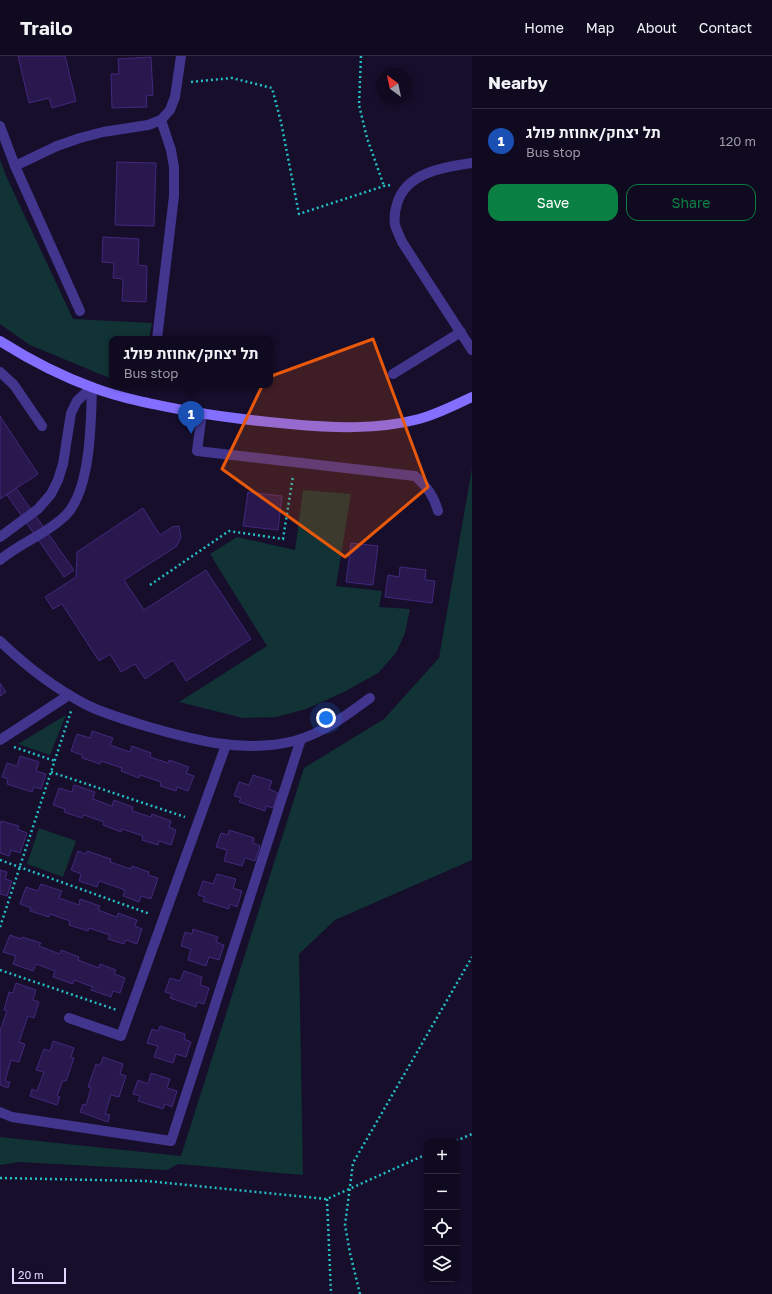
<!DOCTYPE html>
<html lang="en">
<head>
<meta charset="utf-8">
<style>
  :root { --surface:#100a20; --page:#1e182d; --text:#f1f3f6; --muted:#9c9aa5; --line:#302b3e; --accent:#0b8043 }
  body { margin:0; font-family:"Golos Text",Heebo,sans-serif; background:var(--page); color:var(--text) }
  .controls { position:absolute; right:12px; bottom:12px; display:grid; overflow:hidden; border-radius:8px; box-shadow:0 2px 6px #0003 }
  .controls button { width:36px; height:36px; display:grid; place-items:center; padding:0; border:0; border-bottom:1px solid var(--line); background:var(--surface); color:var(--text); font:20px sans-serif }
  .compass { position:absolute; left:376px; top:12px; width:36px; height:36px; border-radius:50%; background:var(--surface); box-shadow:0 2px 6px #0003; rotate:327deg }
  .scale { position:absolute; left:12px; bottom:10px; width:54px; box-sizing:border-box; padding-left:4px; border:2px solid #e1d8ff; border-top:0; font-size:11px; line-height:14px; white-space:nowrap; color:#e1d8ff; -webkit-text-stroke:3px #160e2b; paint-order:stroke }
  .you { position:absolute; left:326px; top:662px; width:14px; height:14px; margin:-10px; border:3px solid #fff; border-radius:50%; background:#1a73e8; box-shadow:0 0 0 6px #1a73e833 }
  .badge { display:grid; place-items:center; width:26px; height:26px; border-radius:50%; background:var(--accent); color:#fff; font-size:13px; font-weight:700 }
  .pin { position:absolute; translate:-50% -33px; filter:drop-shadow(0 1px 2px #0008) }
  .pin::after { content:''; position:absolute; top:21px; width:14px; height:12px; background:inherit; clip-path:polygon(0 0,100% 0,50% 100%) }
  .popup { position:absolute; left:109px; top:280px; width:164px; height:52px; box-sizing:border-box; display:grid; place-content:center; border-radius:8px; background:var(--surface); filter:drop-shadow(0 1px 3px #0005); font-size:13px; white-space:nowrap; color:var(--muted) }
  .popup b { font-size:15px; color:var(--text) }
  .popup::after { content:''; position:absolute; left:50%; top:100%; margin-left:-8px; border:8px solid transparent; border-top-color:var(--surface) }
  .list { margin:0; padding:0; list-style:none }
  h2 { display:flex; justify-content:space-between; align-items:center; height:52px; margin:0; padding:0 16px; font-size:17px }
  h2 small { font-size:13px; font-weight:400; color:var(--muted) }
  .list li { display:grid; grid-template-columns:26px 1fr auto; gap:12px; align-items:center; box-sizing:border-box; height:64px; padding:0 16px; border-top:1px solid var(--line) }
  .list b { display:block; font-size:15px; white-space:nowrap }
  .list p { margin:0; font-size:13px; white-space:nowrap; color:var(--muted) }
  .list em { font-size:13px; font-style:normal; color:var(--muted) }
  .actions { display:flex; gap:8px; padding:12px 16px }
  .actions a { flex:1; padding:9px 0; border:1px solid var(--accent); border-radius:12px; text-align:center; font-size:14px; color:var(--accent) }
  .actions .main { background:var(--accent); color:#fff }
  .icon { flex:none; width:22px; height:22px; fill:none; stroke:currentColor; stroke-width:2; stroke-linecap:round; stroke-linejoin:round }
  .map { position:relative; flex:none; width:472px; height:1238px; overflow:hidden }
  header { display:flex; align-items:center; gap:24px; box-sizing:border-box; height:56px; padding:0 20px; background:var(--surface); border-bottom:1px solid var(--line) }
  header strong { font-size:19px }
  nav { display:flex; gap:22px; margin-inline-start:auto; font-size:14px }
  main { display:flex }
  aside { flex:1; background:var(--surface) }
  .map>svg:first-child { display:block }
  .green { fill:#113335 }
  .building { fill:#29184e; stroke:#42287c }
  .lines { fill:none; stroke-linecap:round; stroke-linejoin:round }
  .path { stroke:#25bec6; stroke-width:2.5; stroke-dasharray:2 3; stroke-linecap:butt }
  .lane { stroke:#42358e; stroke-width:10 }
  .street { stroke:#42358e; stroke-width:10 }
  .secondary { stroke:#836fff; stroke-width:10 }
  .marked { fill:#e8590c; fill-opacity:0.2; stroke:#e8590c; stroke-width:3; stroke-linejoin:round }
</style>
</head>
<body>
<header>
<strong>Trailo</strong>
<nav><a>Home</a><a>Map</a><a>About</a><a>Contact</a></nav>
</header>
<main>
<div class="map">
<svg width="472" height="1238" viewBox="0 0 472 1238">
  <rect width="100%" height="100%" fill="#160e2b"/>
  <g class="green">
    <path d="M0,104L7,122L73,263L152,267L149,283H112V323L30,289L0,268Z"/>
    <path d="M472,412V804L335,864L299,898L303,1119L178,1108L167,1114L19,1106L0,1109V1081L181,1100L304,712L384,663L439,602Z"/>
    <path d="M303,434L351,438L336,530L382,535L379,551L410,553L405,577L396,597L378,617L344,636L306,653L276,661L243,662L179,646L267,590L210,498L237,481L295,494Z"/>
    <path d="M66,659L50,699L18,688Z"/>
    <path d="M39,772L76,785L63,821L27,808Z"/>
  </g>
  <g class="building">
    <path d="M18,0H65L76,45L52,52L49,42L29,47Z"/>
    <path d="M151,1L153,39L146,40L147,51L112,52L111,18H119L118,3Z"/>
    <path d="M117,106L156,107L154,170L115,169Z"/>
    <path d="M103,181L139,183L138,209L147,210L146,246L122,245L123,223L113,222L114,207L102,206Z"/>
    <path d="M0,360L38,418L0,443Z"/>
    <path d="M16,432L74,514L64,521L7,439Z"/>
    <path d="M248,436L282,440L278,474L243,470Z"/>
    <path d="M143,452L160,479L172,471L179,470L181,481L177,490L124,524L144,554L206,514L251,583L186,625L173,604L145,623L135,608L121,616L110,598L99,605L62,548L53,553L45,541L76,521L77,496Z"/>
    <path d="M351,487L378,490L373,529L346,526Z"/>
    <path d="M400,511L426,514L425,524L435,525L432,547L385,541L388,519L399,521Z"/>
    <path d="M0,627L6,636L0,640Z"/>
    <path d="M92,675L113,682L110,689L130,696L132,690L151,697L150,701L168,707L169,704L189,711L186,717L194,720L188,735L177,731L176,735L160,730L161,726L140,719L139,722L121,715L122,712L101,705L100,708L82,702V699L71,695L77,678L90,682Z"/>
    <path d="M20,700L39,706L36,715L46,718L41,733L34,731L32,736L7,728L8,723L2,721L7,707L17,710Z"/>
    <path d="M253,719L272,725L269,733L278,737L273,752L266,750L265,755L239,746L241,742L234,740L239,726L249,729Z"/>
    <path d="M74,729L95,736L93,743L112,750L114,744L133,751L132,755L151,761L152,758L171,765L169,771L176,774L171,789L159,785L158,789L142,784L143,780L122,773L121,776L103,769L104,766L84,759L82,762L64,756L65,753L53,749L59,732L72,736Z"/>
    <path d="M1,765L19,770L17,773L27,777L20,797L11,794L9,800L0,797V768Z"/>
    <path d="M229,774L254,782L253,787L260,790L255,805L245,802L242,810L224,805L227,794L216,791L221,777L228,779Z"/>
    <path d="M78,795L86,798L87,795L111,803L110,806L131,813L132,810L149,816L148,819L158,822L151,843L141,840L139,846L123,840L125,834L99,825L97,831L79,825L81,818L71,814Z"/>
    <path d="M0,814L7,816L5,823L12,825L7,840L0,838Z"/>
    <path d="M217,818L236,823L233,832L242,835L237,851L230,848L229,853L203,845L205,841L198,839L203,825L213,828Z"/>
    <path d="M41,828L62,835L59,842L79,849L80,843L100,850L98,854L117,861L118,857L137,864L135,870L142,873L137,888L126,884L124,888L108,883L110,879L89,872L88,875L69,869L70,865L50,858L49,861L30,855L31,852L20,848L26,831L38,835Z"/>
    <path d="M193,873L218,881L216,886L224,889L219,904L209,901L206,910L188,904L191,893L181,890L185,876L192,878Z"/>
    <path d="M10,879L21,883L22,881L41,887L39,890L60,898L61,894L79,901L78,904L99,912L100,908L116,914L114,918L125,922L120,937L113,935L111,941L91,934L93,931L74,924L73,928L53,921L55,915L36,908L33,915L13,908L16,900L3,896Z"/>
    <path d="M184,915L202,921L200,929L209,932L204,948L197,946L196,951L170,942L172,938L165,936L170,922L180,925Z"/>
    <path d="M16,927L36,934L33,944L39,946L34,962L28,960L19,986L25,988L19,1006L11,1004L5,1025L10,1026L8,1032L0,1029V975L7,955L4,954L9,936L13,937Z"/>
    <path d="M160,970L185,978L184,983L191,986L186,1001L176,998L173,1007L154,1001L158,990L147,987L152,973L158,975Z"/>
    <path d="M53,985L74,992L71,1001L74,1002L66,1025L63,1024L57,1040L60,1041L57,1049L30,1040L32,1033L37,1035L44,1016L36,1014L44,993L50,995Z"/>
    <path d="M103,1001L123,1008L120,1018L126,1020L119,1041L111,1039L105,1058L110,1059L108,1066L80,1056L83,1048L86,1049L91,1032L88,1031L96,1008L100,1010Z"/>
    <path d="M151,1017L170,1023L167,1032L177,1035L172,1051L165,1048L163,1053L138,1045L140,1040L133,1038L138,1024L148,1028Z"/>
  </g>
  <g class="lines">
    <g class="path">
      <path d="M361,0L359,49L367,82L384,130"/>
      <path d="M191,26L232,22L272,32L281,66L299,158L384,130L391,129"/>
      <path d="M150,529L229,475L283,483L293,420"/>
      <path d="M14,691L55,705"/>
      <path d="M51,716L185,761"/>
      <path d="M0,804L150,858"/>
      <path d="M0,871L71,655"/>
      <path d="M0,914L117,954"/>
      <path d="M456,1085L472,1078"/>
      <path d="M0,1122L147,1125L327,1143L427,1098"/>
      <path d="M327,1143L331,1238"/>
      <path d="M360,1238L350,1197L345,1169L353,1107L472,901"/>
    </g>
    <g class="lane">
      <path d="M393,318L461,276"/>
      <path d="M0,1056L12,1061L171,1085L301,683"/>
    </g>
    <g class="street">
      <path d="M0,70L15,110L80,255"/>
      <path d="M472,107C445,111 406,116 397,148C395,154 394,162 395,169C397,175 400,181 402,186L472,294"/>
      <path d="M15,110L57,90L80,82L103,76L148,69L161,64L170,54L175,41L181,0"/>
      <path d="M157,283L174,140V111L171,94L161,64"/>
      <path d="M0,316L14,329L42,370"/>
      <path d="M202,357L197,395L415,420C427,430 434,440 438,455"/>
      <path d="M0,481L38,453L51,438L58,424L63,408L71,357L77,345L92,331"/>
      <path d="M0,504C20,487 47,478 66,459C91,433 91,366 92,331"/>
      <path d="M0,585C26,610 53,631 85,648C102,657 121,662 139,668C189,683 242,698 294,685C322,678 347,659 370,642"/>
      <path d="M0,684L69,639"/>
      <path d="M69,962L121,980L226,689"/>
    </g>
    <path class="secondary" d="M0,285C30,304 61,320 94,332C124,343 157,349 188,355C222,361 256,365 290,368C333,372 377,374 419,363C438,358 455,349 472,341"/>
  </g>
  <path class="marked" d="M373,283L428,431L345,501L222,413L266,322Z"/>
</svg>
<div class="controls">
<button>+</button>
<button>−</button>
<button><svg class="icon" aria-label="locate" viewBox="0 0 24 24"><circle cx="12" cy="12" r="6"/><path d="M12 2v4M12 18v4M2 12h4M18 12h4"/></svg></button>
<button><svg class="icon" aria-label="layers" viewBox="0 0 24 24"><path d="M12 4l9 5-9 5-9-5zM3 14l9 5 9-5"/></svg></button>
</div>
<svg class="compass" viewBox="-18 -18 36 36"><path d="M0-13l5 13h-10z" fill="#e53935"/><path d="M0 13l5-13h-10z" fill="#9c9aa5"/></svg>
<div class="scale">20 m</div>
<div class="you"></div>
<div class="pin badge" style="left:191px;top:378px;background:#1a4fb4">1</div>
<div class="popup"><b>תל יצחק/אחוזת פולג</b>Bus stop</div>
</div>
<aside>
<h2>Nearby<small></small></h2>
<ul class="list">
<li><span class="badge" style="background:#1a4fb4">1</span><div><b>תל יצחק/אחוזת פולג</b><p>Bus stop</p></div><em>120 m</em></li>
</ul>
<div class="actions"><a class="main">Save</a><a>Share</a></div>
</aside>
</main>
</body>
</html>
